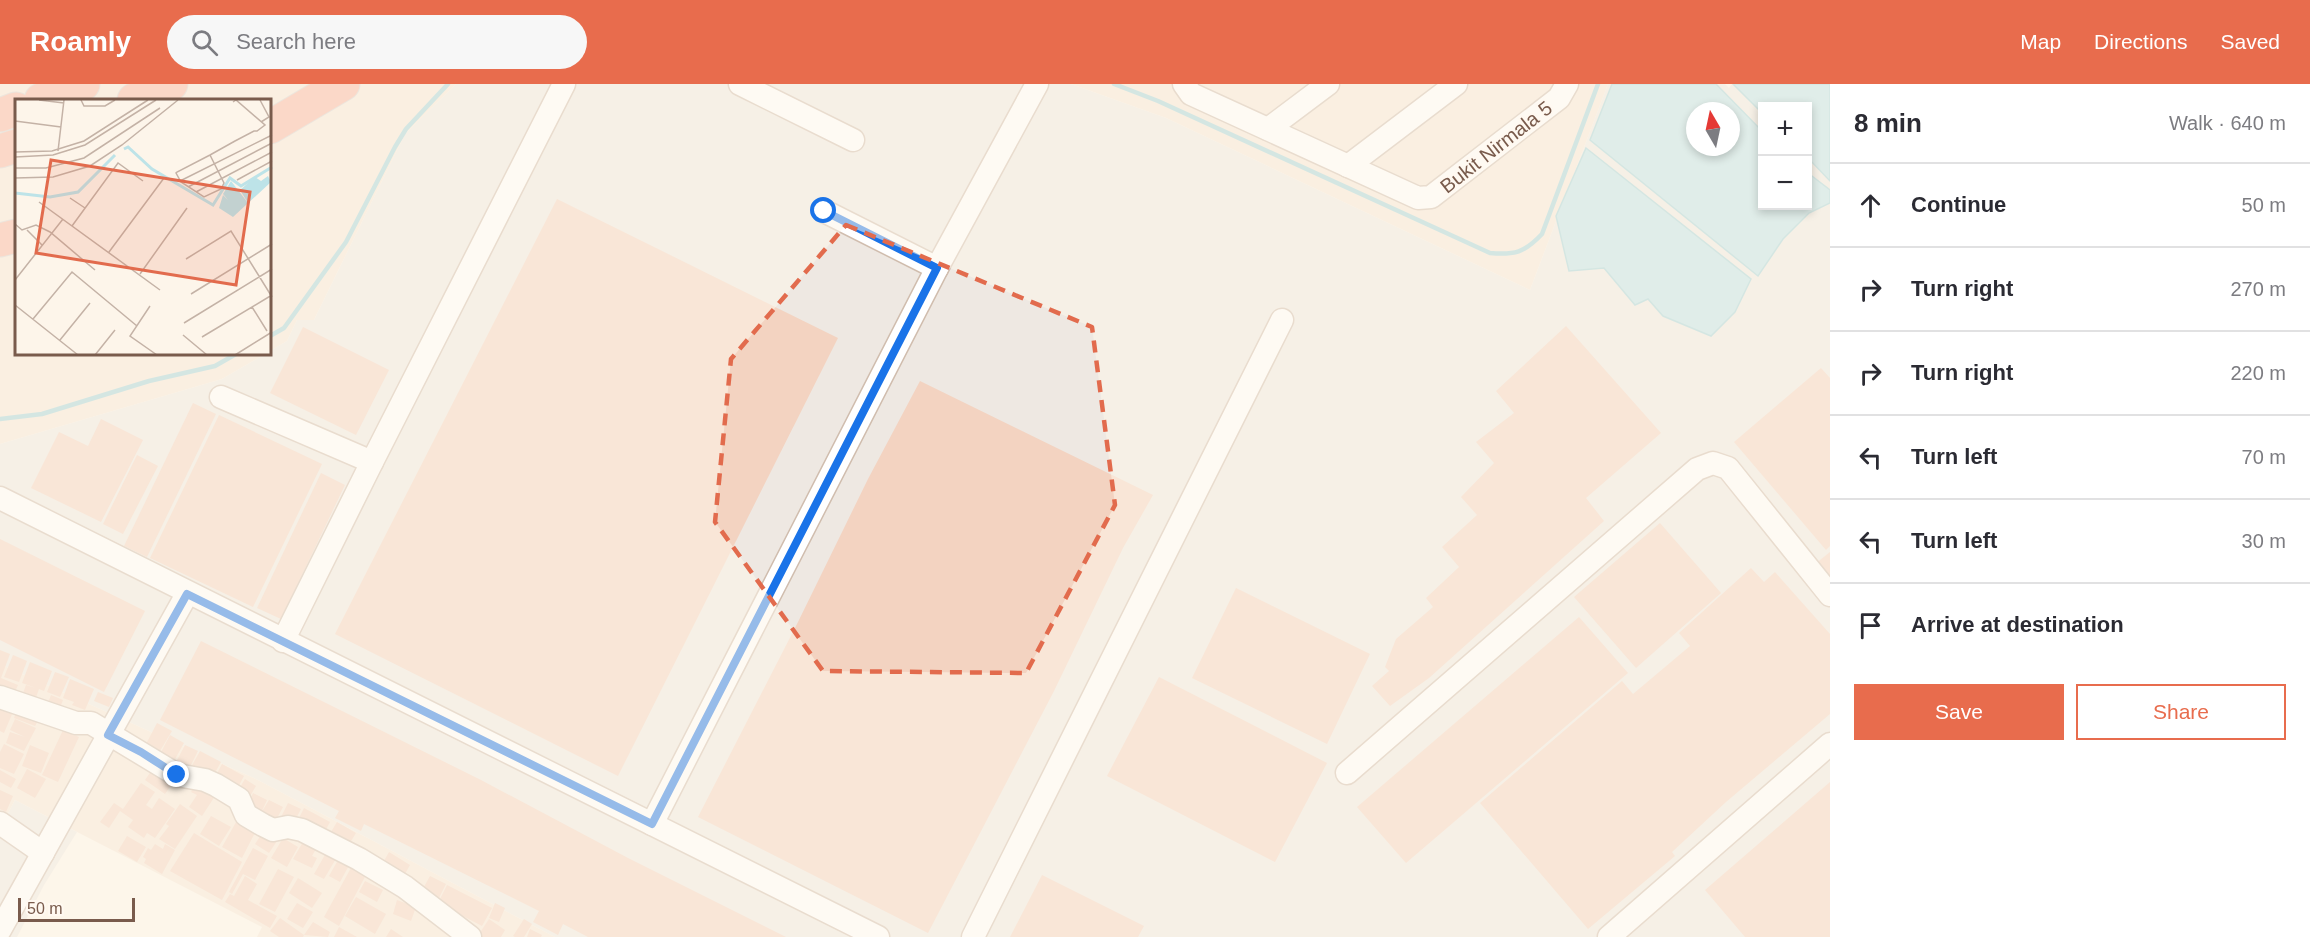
<!DOCTYPE html>
<html lang="en">
<head>
<meta charset="utf-8">
<style>
  :root { --surface:#fff; --page:#f7f7f7; --text:#2b2b33; --muted:#7c7c81; --line:#e1e1e2; --accent:#e86c4d }
  body { margin:0; font-family:Arial,sans-serif; background:var(--page); color:var(--text) }
  .controls { position:absolute; right:18px; top:18px; display:grid; overflow:hidden; border-radius:0px; box-shadow:0 3px 9px #0003 }
  .controls button { width:54px; height:54px; display:grid; place-items:center; padding:0; border:0; border-bottom:2px solid var(--line); background:var(--surface); color:var(--text); font:30px sans-serif }
  .compass { position:absolute; left:1686px; top:18px; width:54px; height:54px; border-radius:50%; background:var(--surface); box-shadow:0 3px 9px #0003; rotate:351deg }
  .scale { position:absolute; left:18px; bottom:15px; width:117px; box-sizing:border-box; padding-left:6px; border:3px solid #795b4c; border-top:0; font-size:16px; line-height:21px; white-space:nowrap; color:#795b4c; -webkit-text-stroke:4px #fff9f1; paint-order:stroke }
  .stop { position:absolute; width:18px; height:18px; margin:-14px; border:4px solid #1a73e8; border-radius:50%; background:#fff }
  .stop.end { background:#1a73e8; border-color:#fff; box-shadow:0 2px 6px #0008 }
  .list { margin:0; padding:0; list-style:none }
  h2 { display:flex; justify-content:space-between; align-items:center; height:78px; margin:0; padding:0 24px; font-size:26px }
  h2 small { font-size:20px; font-weight:400; color:var(--muted) }
  .list li { display:grid; grid-template-columns:39px 1fr auto; gap:18px; align-items:center; box-sizing:border-box; height:84px; padding:0 24px; border-top:2px solid var(--line) }
  .list b { display:block; font-size:22px; white-space:nowrap }
  .list em { font-size:20px; font-style:normal; color:var(--muted) }
  .actions { display:flex; gap:12px; padding:18px 24px }
  .actions a { flex:1; padding:14px 0; border:2px solid var(--accent); border-radius:0px; text-align:center; font-size:21px; color:var(--accent) }
  .actions .main { background:var(--accent); color:#fff }
  .icon { flex:none; width:33px; height:33px; fill:none; stroke:currentColor; stroke-width:2; stroke-linecap:round; stroke-linejoin:round }
  .map { position:relative; flex:none; width:1830px; height:853px; overflow:hidden }
  header { display:flex; align-items:center; gap:36px; box-sizing:border-box; height:84px; padding:0 30px; background:var(--accent); color:#fff }
  header strong { font-size:28px }
  nav { display:flex; gap:33px; margin-inline-start:auto; font-size:21px }
  .search { width:420px; height:54px; background:var(--page); display:flex; align-items:center; gap:15px; box-sizing:border-box; padding:0 21px; border-radius:33px; color:var(--muted); font-size:22px }
  main { display:flex }
  aside { flex:1; background:var(--surface) }
  .map>svg:first-child { display:block }
  .residential { fill:#f5e7d8 }
  .industrial { fill:#eee8e2; fill-rule:evenodd }
  .water { fill:#bde3e8; stroke:#a3d3da; stroke-width:1.5; fill-rule:evenodd }
  .lines { fill:none; stroke-linecap:round; stroke-linejoin:round }
  .stream { stroke:#a3d3da; stroke-width:4.5 }
  .building { fill:#f3d3c1 }
  .minor-casing { stroke:#d0bdae; stroke-width:25 }
  .highway-casing { stroke:#d9d1cd; stroke-width:35 }
  .minor { stroke:#fff; stroke-width:22 }
  .highway { stroke:#f8b4a0; stroke-width:33 }
  .route { stroke:#1a73e8; stroke-width:8 }
  .marked { fill:none; stroke:#e26b4d; stroke-width:4.5; stroke-dasharray:12 8; stroke-linejoin:round }
  .labels { text-anchor:middle; stroke-width:5; stroke-linejoin:round; paint-order:stroke }
  .street-label { font-size:20px; fill:#795b4c; stroke:#fff9f1 }
  .inset-river { fill:none; stroke:#bde3e8; stroke-width:3 }
  .inset-road { fill:none; stroke:#c4b2a6; stroke-width:1.5 }
  .view { fill:#e26b4d; fill-opacity:0.15; stroke:#e26b4d; stroke-width:3 }
  .inset-edge { fill:none; stroke:#795b4c; stroke-width:3 }
</style>
</head>
<body>
<header>
<strong>Roamly</strong>
<div class="search"><svg class="icon" aria-label="search" viewBox="0 0 24 24"><circle cx="10" cy="10" r="6"/><path d="M15 15l6 6"/></svg>Search here</div>
<nav><a>Map</a><a>Directions</a><a>Saved</a></nav>
</header>
<main>
<div class="map">
<svg width="1830" height="853" viewBox="0 0 1830 853">
  <rect width="100%" height="100%" fill="#fdf5ea"/>
  <g class="residential">
    <path d="M0,0H456L405,50L314,236H297L287,257L270,267V16H16V270H265L222,295L0,360Z"/>
    <path d="M1071,0H1608L1530,206L1166,34Z"/>
    <path d="M0,580L258,696L555,853H257L262,843L15,716L6,733L0,730Z"/>
  </g>
  <g class="industrial">
    <path d="M456,0H1071L1166,34L1530,206L1608,0H1725L1729,4L1732,0H1830V853H555L258,696L0,580V360L222,295L265,270H270V267L287,257L297,236H314L405,50ZM1762,22H1808V122H1762ZM1695,27H1731V63H1695Z"/>
    <path d="M15,716L77,748L44,801L17,853H0V730L6,733Z"/>
  </g>
  <g class="water">
    <path d="M1612,0H1716L1762,47V122H1808V89L1830,106V119L1809,129L1783,155L1758,192L1590,56ZM1695,27H1731V63H1695Z"/>
    <path d="M1733,0H1830V97L1808,74V22H1762V29Z"/>
    <path d="M1586,64L1751,195L1735,228L1711,252L1663,232L1648,215L1635,221L1604,184L1569,187L1556,132Z"/>
  </g>
  <g class="lines">
    <g class="stream">
      <path d="M1114,0L1158,17L1490,169C1515,171 1524,169 1542,150L1598,0"/>
      <path d="M270,252L284,244L346,158L395,63L406,45L448,0"/>
      <path d="M0,335L42,330L149,297L215,282L236,270"/>
    </g>
  </g>
  <g class="building">
    <path d="M557,115L838,254L618,692L335,550Z"/>
    <path d="M1566,242L1661,349L1586,414L1604,437L1429,594L1390,622L1372,602L1389,587L1385,583L1396,555L1433,523L1426,514L1459,483L1442,463L1477,431L1461,413L1494,379L1476,358L1514,329L1496,307Z"/>
    <path d="M303,243L389,286L356,351L270,309Z"/>
    <path d="M1821,284L1830,294V462L1826,466L1734,358Z"/>
    <path d="M920,297L1153,411L1123,464L1054,607L928,849L698,733L798,538L868,395Z"/>
    <path d="M193,319L216,330L147,473L124,462Z"/>
    <path d="M219,331L322,380L253,523L150,474Z"/>
    <path d="M101,335L143,356L101,438L31,404L59,348L88,362Z"/>
    <path d="M137,371L158,382L123,450L103,440Z"/>
    <path d="M321,389L345,401L281,535L257,524Z"/>
    <path d="M1660,439L1721,509L1636,584L1574,513Z"/>
    <path d="M0,455L145,527L104,608L0,556Z"/>
    <path d="M1830,468V496L1815,480Z"/>
    <path d="M1751,484L1764,498L1775,488L1830,550V630L1726,718L1672,768L1675,772L1588,845L1480,719L1622,597L1633,610L1690,562L1679,549Z"/>
    <path d="M1236,504L1370,570L1327,660L1192,594Z"/>
    <path d="M1579,533L1628,589L1406,779L1357,723Z"/>
    <path d="M201,557L481,696L628,774L786,853H588L563,840L558,851L533,838L539,827L364,740L361,747L335,734L339,727L160,636Z"/>
    <path d="M0,566L10,570L1,594L18,601L12,614L0,609Z"/>
    <path d="M13,571L27,577L19,598L4,593Z"/>
    <path d="M30,578L52,587L44,607L39,605L34,619L21,614L26,601L36,604L22,599Z"/>
    <path d="M55,588L69,593L60,613L47,608Z"/>
    <path d="M1159,593L1327,679L1275,778L1107,692Z"/>
    <path d="M70,595L94,605L85,626L72,621L74,618L63,614Z"/>
    <path d="M98,608L113,614L109,623L94,617Z"/>
    <path d="M51,611L63,616L58,629L46,624Z"/>
    <path d="M0,623L13,628L4,649L0,647Z"/>
    <path d="M18,623L38,637L35,642L14,634Z"/>
    <path d="M15,635L36,644L24,667L6,659L10,648L25,653L10,646Z"/>
    <path d="M157,639L172,647L160,667L146,660Z"/>
    <path d="M63,646L79,653L58,698L42,691Z"/>
    <path d="M170,651L184,659L174,677L160,670Z"/>
    <path d="M4,660L24,670L14,690L0,684V668Z"/>
    <path d="M30,661L49,669L41,689L22,682Z"/>
    <path d="M185,661L198,667L188,687L175,680Z"/>
    <path d="M200,667L221,678L212,694L191,683Z"/>
    <path d="M222,680L244,692L236,707L214,695Z"/>
    <path d="M154,683L174,697L165,710L145,696Z"/>
    <path d="M27,685L46,695L35,714L17,704Z"/>
    <path d="M0,686L16,695L11,704L0,698Z"/>
    <path d="M245,695L256,702L249,714L237,708Z"/>
    <path d="M198,697L219,706L202,732L189,723L197,711L191,708Z"/>
    <path d="M1830,698V853H1745L1705,806Z"/>
    <path d="M141,699L155,708L146,721L152,725L159,714L175,725L155,754L147,749L144,754L128,743L133,736L120,727L109,744L100,738L114,719L123,725Z"/>
    <path d="M0,706L13,712L6,728L0,725Z"/>
    <path d="M253,709L267,716L261,729L269,716L283,723L274,740L245,726Z"/>
    <path d="M288,719L301,725L292,742L280,735Z"/>
    <path d="M180,720L197,732L175,765L159,755L169,742L166,740Z"/>
    <path d="M304,724L330,738L323,751L297,738Z"/>
    <path d="M240,731L259,741L242,774L222,763Z"/>
    <path d="M211,732L231,743L219,762L200,750Z"/>
    <path d="M337,738L356,749L345,767L326,756Z"/>
    <path d="M265,745L279,754L269,769L255,760Z"/>
    <path d="M194,749L242,778L222,816L170,787Z"/>
    <path d="M307,751L320,758L312,772L317,774L312,784L293,775Z"/>
    <path d="M127,752L146,763L137,778L118,767Z"/>
    <path d="M283,754L298,763L287,783L271,774Z"/>
    <path d="M155,760L163,765L165,760L175,766L162,790L144,779L146,775L143,773L148,764L151,766Z"/>
    <path d="M330,762L340,768L324,795L314,790Z"/>
    <path d="M253,764L268,772L255,796L243,790L232,810L229,808Z"/>
    <path d="M389,768L410,781L401,797L380,784Z"/>
    <path d="M342,769L353,774L340,798L329,792Z"/>
    <path d="M352,782L367,789L339,842L324,833Z"/>
    <path d="M278,785L294,793L275,828L259,820Z"/>
    <path d="M1042,791L1144,842L1138,853H1010Z"/>
    <path d="M245,792L257,800L248,816L277,832L270,844L225,818L230,810L234,812Z"/>
    <path d="M430,792L446,800L437,818L420,810Z"/>
    <path d="M298,794L322,809L312,824L289,809Z"/>
    <path d="M365,797L383,806L377,818L359,808Z"/>
    <path d="M447,801L492,824L482,842L438,819Z"/>
    <path d="M356,813L386,830L375,850L345,832Z"/>
    <path d="M397,816L416,823L411,837L393,830Z"/>
    <path d="M297,819L313,828L303,844L287,835Z"/>
    <path d="M495,819L505,824L499,838L489,834Z"/>
    <path d="M280,834L304,851L303,853H279L270,847Z"/>
    <path d="M489,835L505,846L501,853H477Z"/>
    <path d="M524,835L532,840L524,853H515L513,852Z"/>
    <path d="M313,838L330,848L328,853L304,851Z"/>
    <path d="M339,843L357,853H334Z"/>
    <path d="M391,845L403,853H386Z"/>
    <path d="M530,845L542,851L541,853H527Z"/>
  </g>
  <g class="lines">
    <g class="minor-casing">
      <g id="minor">
        <path d="M740,0L853,56"/>
        <path d="M1184,0L1191,10L1418,114L1431,113L1559,14L1567,0"/>
        <path d="M1268,45L1328,0"/>
        <path d="M1348,82L1456,0"/>
        <path d="M824,127L937,184"/>
        <path d="M221,313L372,378"/>
        <path d="M0,414L878,853"/>
        <path d="M283,557L372,378L564,0"/>
        <path d="M0,613L76,639H91L177,691L205,696L216,701L239,715L246,731L263,741L273,746L288,743L302,746L359,775L405,803L470,853"/>
        <path d="M1347,689L1697,385L1713,379L1728,384L1830,511"/>
        <path d="M0,739L43,769"/>
        <path d="M652,740L937,184L1037,0"/>
        <path d="M0,846L187,510"/>
        <path d="M973,853L1282,236"/>
        <path d="M1609,853L1830,660"/>
      </g>
    </g>
    <g class="highway-casing">
      <g id="highway">
        <path d="M41,16L83,0"/>
        <path d="M134,16L171,0"/>
        <path d="M0,31L16,25"/>
        <path d="M270,43L343,0"/>
        <path d="M0,67L16,62"/>
        <path d="M0,156L16,152"/>
      </g>
    </g>
    <use href="#minor" class="minor"/>
    <use href="#highway" class="highway"/>
  </g>
  <g class="lines">
    <path class="route" d="M177,691L141,668L108,651L187,510L652,740L937,184L824,127"/>
  </g>
  <path d="M0 0H1830V853H0ZM846,141L1092,243L1115,421L1026,589L823,587L715,438L731,275Z" fill="#fdf5ea" fill-opacity=".55" fill-rule="evenodd"/>
  <path class="marked" d="M846,141L1092,243L1115,421L1026,589L823,587L715,438L731,275Z"/>
  <g class="labels">
    <g class="street-label">
      <text transform="translate(1496 63) rotate(-38)" y="7">Bukit Nirmala 5</text>
    </g>
  </g>
  <g transform="translate(15 15)">
    <rect width="256" height="256" fill="#fdf5ea"/>
    <path d="M253,77L256,83L218,118L204,109L208,96L213,101L208,95L216,82L233,104L225,91L240,78L246,82Z" fill="#bde3e8"/>
    <path class="inset-river" d="M109,50L113,48L137,70L198,106L215,79L226,87L257,68M0,94L35,98L63,93L100,56"/>
    <path class="inset-road" d="M24,1L49,4M66,1L69,7H90L100,1M245,1L254,18L246,23M0,22L46,28M43,52L49,1M0,53L37,52L69,42L133,1M195,56L209,84L206,90L189,98L166,83L161,74L162,73L195,56L220,42L239,32H242L250,26L221,1L218,3M0,58L38,56L70,46L141,1M0,69H31L69,59L145,9M0,79L38,78L75,67L107,46L163,1M222,81L257,62M165,82L257,36M173,88L257,44M181,93L257,53M55,99L70,109M24,103L145,191M0,125L7,131L21,126L35,133L80,171M57,127L103,64L128,82M12,131L27,146M94,153L149,79M171,160L216,132L257,198M125,175L172,109M0,181L48,120M176,195L257,145M0,206L63,256M135,207L115,237L142,256M237,208L252,232M18,220L57,173L122,227M169,224L257,170M168,236L192,256M187,238L257,196M45,241L75,204M80,256L100,231M220,256L257,233"/>
    <path class="view" d="M36,61L235,93L221,186L21,154Z"/>
    <rect width="256" height="256" class="inset-edge"/>
  </g>
</svg>
<div class="controls">
<button>+</button>
<button>−</button>
</div>
<svg class="compass" viewBox="-18 -18 36 36"><path d="M0-13l5 13h-10z" fill="#e53935"/><path d="M0 13l5-13h-10z" fill="#7c7c81"/></svg>
<div class="scale">50 m</div>
<div class="stop" style="left:824px;top:127px"></div>
<div class="stop end" style="left:177px;top:691px"></div>
</div>
<aside>
<h2>8 min<small>Walk · 640 m</small></h2>
<ul class="list">
<li><svg class="icon" aria-label="ahead" viewBox="0 0 24 24"><path d="M12 20V5M6 11l6-6 6 6"/></svg><div><b>Continue</b></div><em>50 m</em></li>
<li><svg class="icon" aria-label="right" viewBox="0 0 24 24"><path d="M7 20v-9h11M14 6l5 5-5 5"/></svg><div><b>Turn right</b></div><em>270 m</em></li>
<li><svg class="icon" aria-label="right" viewBox="0 0 24 24"><path d="M7 20v-9h11M14 6l5 5-5 5"/></svg><div><b>Turn right</b></div><em>220 m</em></li>
<li><svg class="icon" aria-label="left" viewBox="0 0 24 24"><path d="M17 20v-9H6M10 6l-5 5 5 5"/></svg><div><b>Turn left</b></div><em>70 m</em></li>
<li><svg class="icon" aria-label="left" viewBox="0 0 24 24"><path d="M17 20v-9H6M10 6l-5 5 5 5"/></svg><div><b>Turn left</b></div><em>30 m</em></li>
<li><svg class="icon" aria-label="arrive" viewBox="0 0 24 24"><path d="M6 21V4h12l-3 4 3 4H6"/></svg><div><b>Arrive at destination</b></div></li>
</ul>
<div class="actions"><a class="main">Save</a><a>Share</a></div>
</aside>
</main>
</body>
</html>
